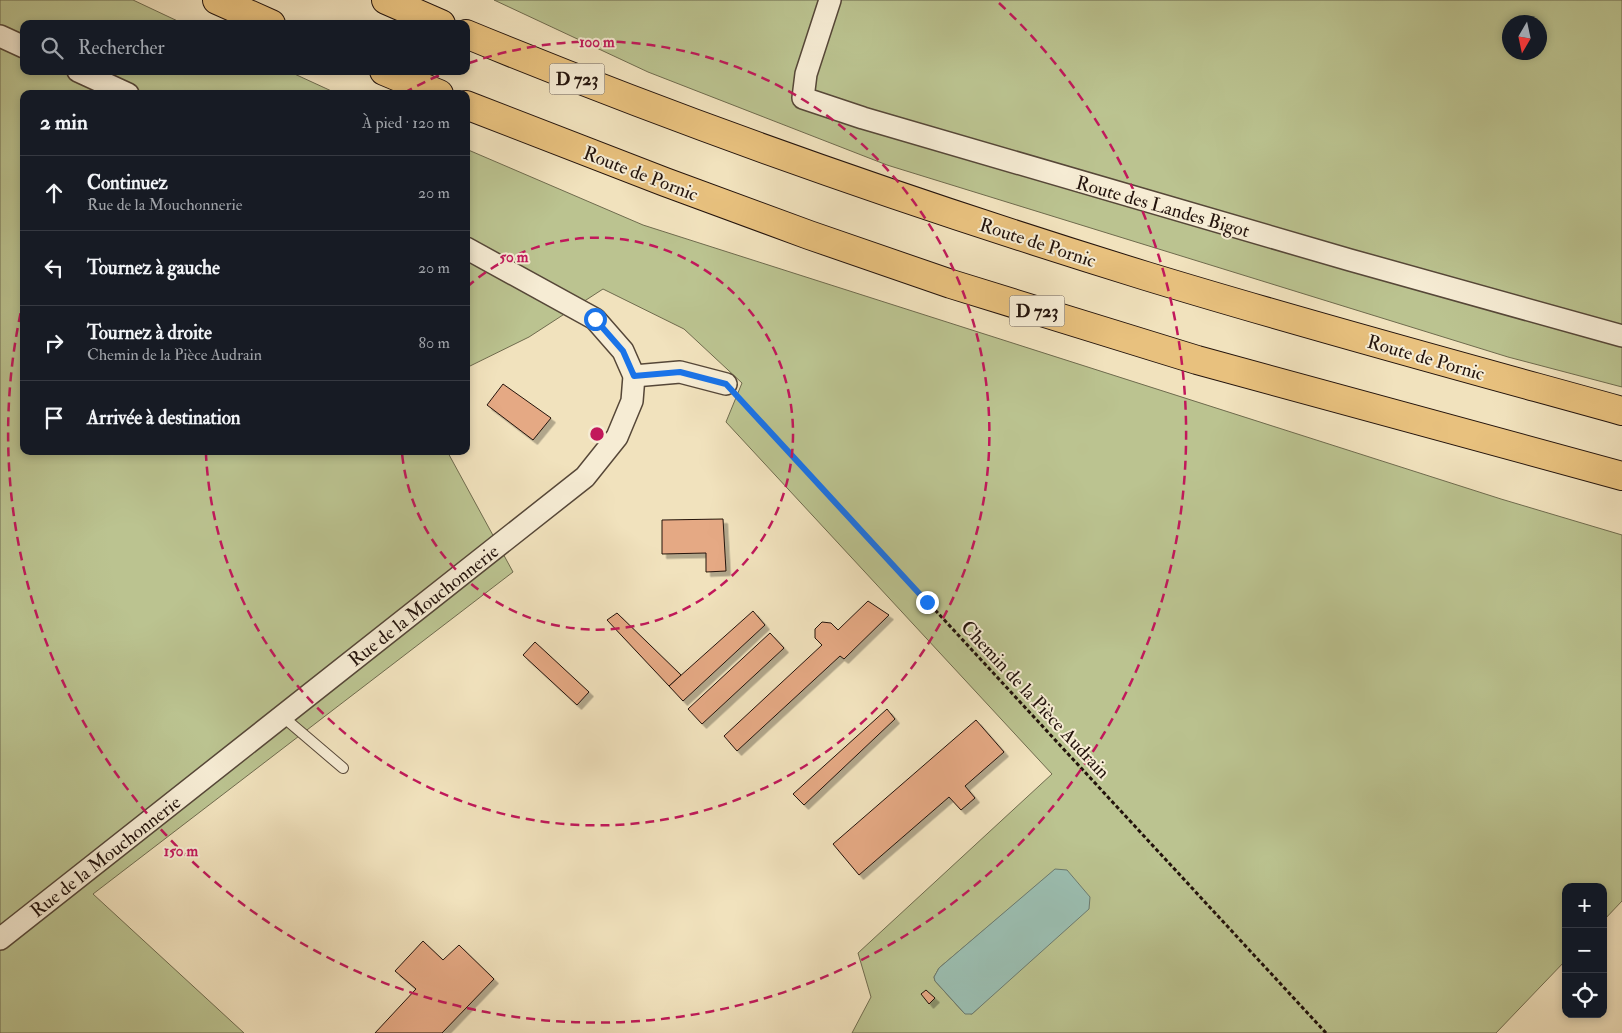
<!DOCTYPE html>
<html lang="fr">
<head>
<meta charset="utf-8">
<style>
  :root { --surface:#171b24; --page:#20242c; --text:#f1f3f6; --muted:#9ea1a6; --line:#363941 }
  body { margin:0; font-family:"IM FELL Double Pica",serif; background:var(--page); color:var(--text) }
  .controls { position:absolute; right:15px; bottom:15px; display:grid; overflow:hidden; border-radius:10px; box-shadow:0 2px 8px #0003 }
  .controls button { width:45px; height:45px; display:grid; place-items:center; padding:0; border:0; border-bottom:1px solid var(--line); background:var(--surface); color:var(--text); font:25px sans-serif }
  .compass { position:absolute; left:1502px; top:15px; width:45px; height:45px; border-radius:50%; background:var(--surface); box-shadow:0 2px 8px #0003; rotate:189deg }
  .stop { position:absolute; width:15px; height:15px; margin:-11px; border:4px solid #1a73e8; border-radius:50%; background:#fff }
  .stop.end { background:#1a73e8; border-color:#fff; box-shadow:0 1px 5px #0008 }
  .list { margin:0; padding:0; list-style:none }
  h2 { display:flex; justify-content:space-between; align-items:center; height:65px; margin:0; padding:0 20px; font-size:21px }
  h2 small { font-size:16px; font-weight:400; color:var(--muted) }
  .list li { display:grid; grid-template-columns:32px 1fr auto; gap:15px; align-items:center; box-sizing:border-box; height:75px; padding:0 20px; border-top:1px solid var(--line) }
  .list b { display:block; font-size:19px; white-space:nowrap }
  .list p { margin:0; font-size:16px; white-space:nowrap; color:var(--muted) }
  .list em { font-size:16px; font-style:normal; color:var(--muted) }
  .icon { flex:none; width:28px; height:28px; fill:none; stroke:currentColor; stroke-width:2; stroke-linecap:round; stroke-linejoin:round }
  .map { position:relative; flex:none; width:1622px; height:1033px; overflow:hidden }
  .search { position:absolute; background:var(--surface); box-shadow:0 2px 8px #0003; left:20px; top:20px; width:450px; height:55px; display:flex; align-items:center; gap:12px; box-sizing:border-box; padding:0 18px; border-radius:10px; color:var(--muted); font-size:19px }
  .panel { position:absolute; background:var(--surface); box-shadow:0 2px 8px #0003; left:20px; top:90px; width:450px; height:365px; border-radius:10px }
  .map>svg:first-child { display:block }
  .green { fill:#bbc390; stroke:#6f6b4e; fill-rule:evenodd }
  .water { fill:#9bbeb1; stroke:#6b7a6f }
  .building { fill:#e5a984; stroke:#23130c; filter:url(#shadow) }
  .lines { fill:none; stroke-linecap:round; stroke-linejoin:round }
  .service-casing { stroke:#564738; stroke-width:12 }
  .minor-casing { stroke:#564738; stroke-width:24 }
  .trunk-casing { stroke:#23130c; stroke-width:30 }
  .path { stroke:#23130c; stroke-width:3; stroke-dasharray:4 2.5; stroke-linecap:butt }
  .service { stroke:#f6ecd4; stroke-width:10 }
  .minor { stroke:#f6ecd4; stroke-width:21 }
  .trunk { stroke:#e8c17e; stroke-width:28 }
  .route { stroke:#1a73e8; stroke-width:6 }
  .ring { fill:none; stroke:#c2185b; stroke-width:2.5; stroke-dasharray:9 6 }
  .labels { text-anchor:middle; stroke-width:4; stroke-linejoin:round; paint-order:stroke }
  .shield { fill:#f6ecd4; stroke:#625448; stroke-width:1 }
  .shield-label { font-size:18px; font-weight:bold; fill:#23130c }
  .street-label { font-size:19px; fill:#23130c; stroke:#f6ecd4 }
  .centre { fill:#c2185b; stroke:#f6ecd4; stroke-width:2.5 }
  .ring-label { font-size:15px; text-anchor:middle; font-weight:bold; fill:#c2185b; stroke:#f6ecd4; stroke-width:4; stroke-linejoin:round; paint-order:stroke }
</style>
</head>
<body>
<div class="map">
<svg width="1622" height="1033" viewBox="0 0 1622 1033">
  <defs>
    <filter id="shadow"><feDropShadow dx="4.5" dy="4.5" stdDeviation="0" flood-color="#0004"/></filter>
  </defs>
  <rect width="100%" height="100%" fill="#f1e2bd"/>
  <filter id="stains"><feTurbulence type="fractalNoise" baseFrequency=".004" numOctaves="4"/><feColorMatrix values="0 0 0 0 .2 0 0 0 0 .09 0 0 0 0 .02 0 0 0 .5 -.17"/></filter>
  <radialGradient id="worn" r=".72"><stop offset=".6" stop-color="#630" stop-opacity="0"/><stop offset="1" stop-color="#630" stop-opacity=".3"/></radialGradient>
  <g class="green">
    <path d="M0,0H133L184,24H24V71H288L338,94H24V451H447L513,572L93,894L244,1033H0Z"/>
    <path d="M494,0H1622V387L1508,357L887,165L648,72ZM1510,22H1540V52H1510Z"/>
    <path d="M466,149L643,225L1501,499L1622,535V901L1603,921V887H1566V960L1496,1033H852L871,997L858,953L1052,774L726,422L742,383L684,329L603,289L529,337L466,368ZM1055,870L990,997L972,1014L963,1012L935,981L934,977L939,968Z"/>
  </g>
  <path class="water" d="M1055,869L1067,870L1090,897L1089,909L972,1014H965L935,981L934,977L939,968Z"/>
  <g class="building">
    <path d="M503,384L551,418L533,440L487,405Z"/>
    <path d="M723,519L726,571L706,572V553L662,554V520Z"/>
    <path d="M868,601L889,615L844,659L840,656L737,751L724,736L822,645L815,638V629L822,622L831,623L838,630Z"/>
    <path d="M753,611L765,625L683,701L669,686Z"/>
    <path d="M617,613L681,675L669,686L607,620Z"/>
    <path d="M770,633L784,648L702,724L688,709Z"/>
    <path d="M535,642L589,692L577,705L523,655Z"/>
    <path d="M887,709L895,719L804,805L793,794Z"/>
    <path d="M976,720L1004,752L965,786L975,798L961,810L949,797L859,875L833,844Z"/>
    <path d="M423,941L443,960L459,945L494,979L442,1033H375L416,989L395,971Z"/>
    <path d="M926,990L935,998L929,1004L921,994Z"/>
  </g>
  <g class="lines">
    <g class="service-casing">
      <path id="service" d="M282,716L343,768"/>
    </g>
    <g class="minor-casing">
      <g id="minor">
        <path d="M830,0L806,74L803,98L863,118L1350,260L1622,336"/>
        <path d="M0,36L24,47"/>
        <path d="M78,71L128,94"/>
        <path d="M634,376L680,372L726,384"/>
        <path d="M0,939L585,477L617,437L632,401L634,376L623,351L595,319L466,248"/>
      </g>
    </g>
    <g class="trunk-casing">
      <g id="trunk">
        <path d="M217,0L271,24"/>
        <path d="M386,0L441,24"/>
        <path d="M466,34C689,126 916,205 1146,276C1303,324 1463,367 1622,411"/>
        <path d="M384,71L439,94"/>
        <path d="M466,105L665,182L809,235L951,284L1197,360L1622,476"/>
      </g>
    </g>
    <path class="path" d="M741,400L1326,1033"/>
    <use href="#service" class="service"/>
    <use href="#minor" class="minor"/>
    <use href="#trunk" class="trunk"/>
  </g>
  <g class="lines">
    <path class="route" d="M595,319L623,351L634,376L680,372L726,384L927,602"/>
  </g>
  <g class="ring">
    <path d="M467 287A196 196 0 1 1 402 453"/>
    <path d="M404 93A392 392 0 0 1 447 72M469 63A392 392 0 1 1 206 455"/>
    <path d="M999 3A589 589 0 1 1 23 302"/>
  </g>
  <g class="labels">
    <g class="shield">
      <rect x="549.5" y="63.5" width="55" height="31" rx="4"/>
      <rect x="1009.5" y="295.5" width="55" height="31" rx="4"/>
    </g>
    <g class="shield-label">
      <text x="577" y="85">D 723</text>
      <text x="1037" y="317">D 723</text>
    </g>
    <g class="street-label">
      <text transform="translate(641 173) rotate(21)" y="7">Route de Pornic</text>
      <text transform="translate(1163 206) rotate(16)" y="7">Route des Landes Bigot</text>
      <text transform="translate(1038 242) rotate(18)" y="7">Route de Pornic</text>
      <text transform="translate(1426 357) rotate(16)" y="7">Route de Pornic</text>
      <text transform="translate(423 605) rotate(-38)" y="7">Rue de la Mouchonnerie</text>
      <text transform="translate(1036 699) rotate(47)" y="7">Chemin de la Pièce Audrain</text>
      <text transform="translate(105 856) rotate(-38)" y="7">Rue de la Mouchonnerie</text>
    </g>
  </g>
  <circle cx="597" cy="434" r="8" class="centre"/>
  <g class="ring-label">
    <text x="597" y="47">100 m</text>
    <text x="514" y="262">50 m</text>
    <text x="181" y="856">150 m</text>
  </g>
  <rect width="100%" height="100%" filter="url(#stains)"/>
  <rect width="100%" height="100%" fill="url(#worn)"/>
</svg>
<div class="controls">
<button>+</button>
<button>−</button>
<button><svg class="icon" aria-label="locate" viewBox="0 0 24 24"><circle cx="12" cy="12" r="6"/><path d="M12 2v4M12 18v4M2 12h4M18 12h4"/></svg></button>
</div>
<svg class="compass" viewBox="-18 -18 36 36"><path d="M0-13l5 13h-10z" fill="#e53935"/><path d="M0 13l5-13h-10z" fill="#9ea1a6"/></svg>
<div class="stop" style="left:595px;top:319px"></div>
<div class="stop end" style="left:927px;top:602px"></div>
<div class="search"><svg class="icon" aria-label="search" viewBox="0 0 24 24"><circle cx="10" cy="10" r="6"/><path d="M15 15l6 6"/></svg>Rechercher</div>
<section class="panel">
<h2>2 min<small>À pied · 120 m</small></h2>
<ul class="list">
<li><svg class="icon" aria-label="ahead" viewBox="0 0 24 24"><path d="M12 20V5M6 11l6-6 6 6"/></svg><div><b>Continuez</b><p>Rue de la Mouchonnerie</p></div><em>20 m</em></li>
<li><svg class="icon" aria-label="left" viewBox="0 0 24 24"><path d="M17 20v-9H6M10 6l-5 5 5 5"/></svg><div><b>Tournez à gauche</b></div><em>20 m</em></li>
<li><svg class="icon" aria-label="right" viewBox="0 0 24 24"><path d="M7 20v-9h11M14 6l5 5-5 5"/></svg><div><b>Tournez à droite</b><p>Chemin de la Pièce Audrain</p></div><em>80 m</em></li>
<li><svg class="icon" aria-label="arrive" viewBox="0 0 24 24"><path d="M6 21V4h12l-3 4 3 4H6"/></svg><div><b>Arrivée à destination</b></div></li>
</ul>
</section>
</div>
</body>
</html>
